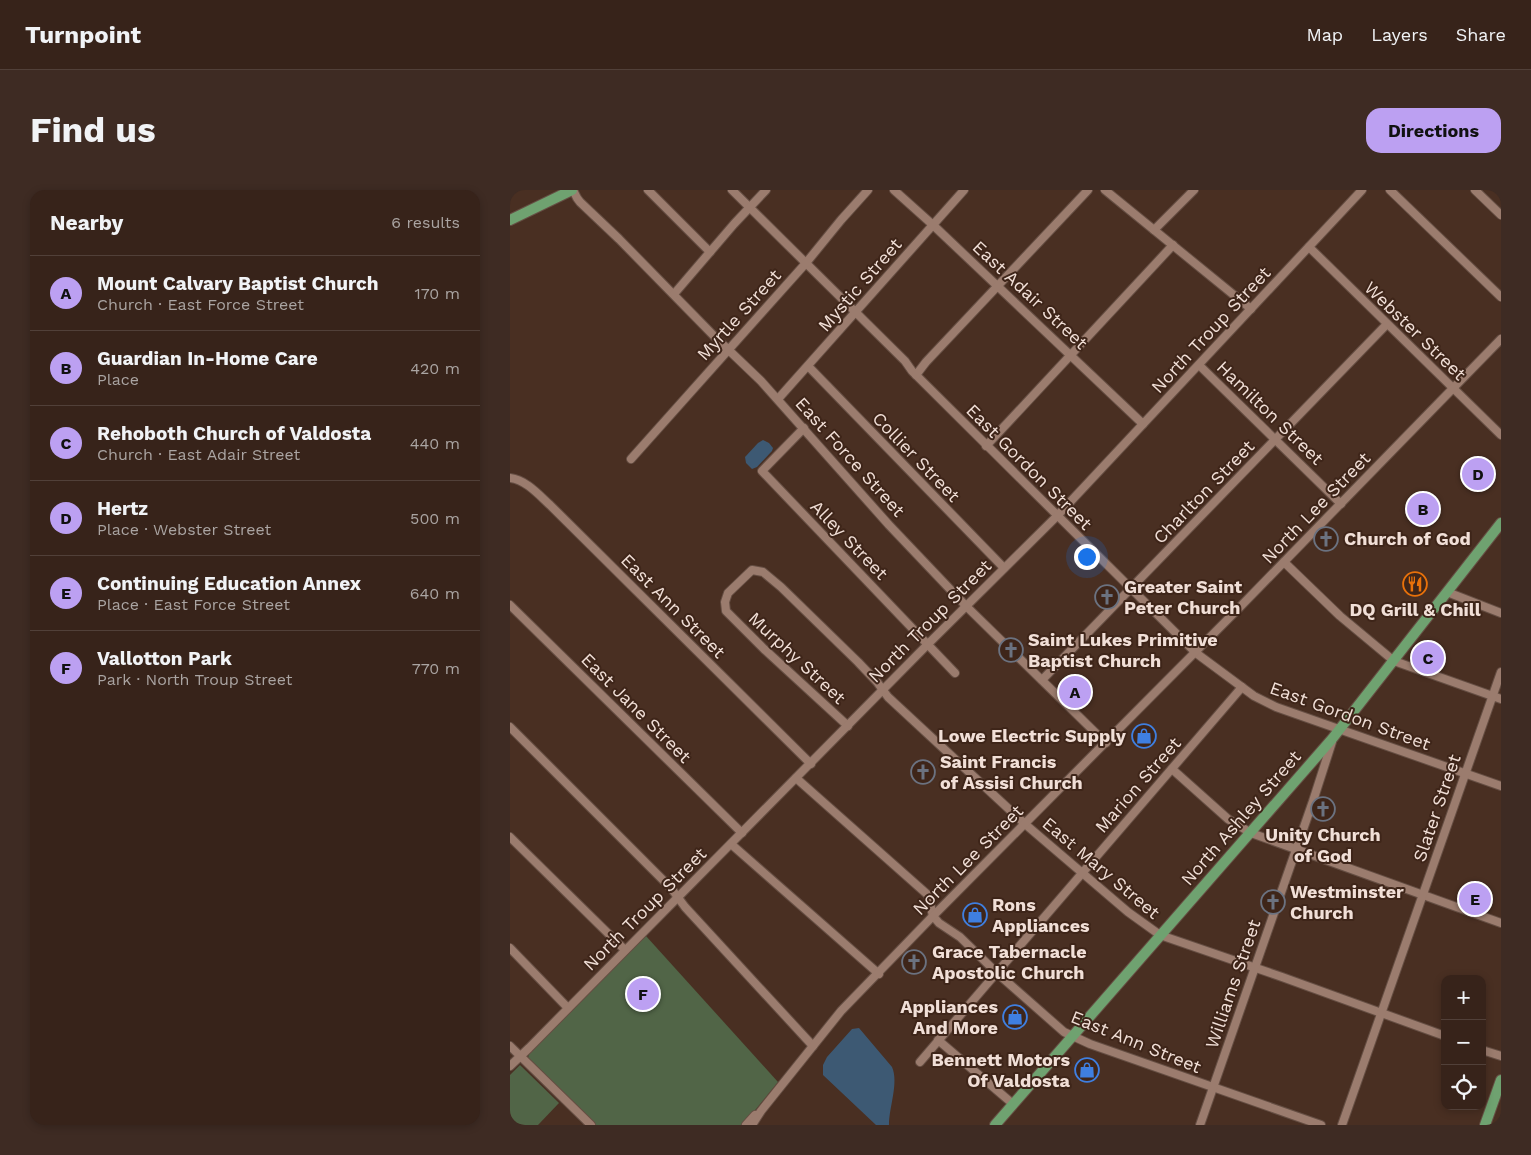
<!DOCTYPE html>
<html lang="en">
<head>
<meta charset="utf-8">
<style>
  :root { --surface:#37231a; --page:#3e2b23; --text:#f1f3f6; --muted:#aaa4a2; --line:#514039; --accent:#bca0f2 }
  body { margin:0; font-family:"Work Sans",sans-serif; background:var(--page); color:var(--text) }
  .controls { position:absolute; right:15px; bottom:15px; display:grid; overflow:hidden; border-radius:10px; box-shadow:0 2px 8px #0003 }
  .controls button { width:45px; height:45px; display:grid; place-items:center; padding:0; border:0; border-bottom:1px solid var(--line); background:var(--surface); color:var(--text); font:25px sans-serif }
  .you { position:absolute; left:576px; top:366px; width:18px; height:18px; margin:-12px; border:4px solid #fff; border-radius:50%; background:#1a73e8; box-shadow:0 0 0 8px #1a73e833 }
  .badge { display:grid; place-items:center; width:32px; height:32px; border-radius:50%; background:var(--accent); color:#111; font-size:16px; font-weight:700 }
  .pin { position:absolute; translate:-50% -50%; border:2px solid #fff; box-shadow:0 1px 5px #0006 }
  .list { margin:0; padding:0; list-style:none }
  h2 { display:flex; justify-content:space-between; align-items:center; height:65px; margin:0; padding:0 20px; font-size:21px }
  h2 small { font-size:16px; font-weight:400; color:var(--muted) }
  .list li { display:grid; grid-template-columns:32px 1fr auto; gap:15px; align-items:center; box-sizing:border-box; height:75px; padding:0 20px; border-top:1px solid var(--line) }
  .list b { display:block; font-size:19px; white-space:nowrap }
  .list p { margin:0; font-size:16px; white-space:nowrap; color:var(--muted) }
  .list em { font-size:16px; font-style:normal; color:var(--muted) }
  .icon { flex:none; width:28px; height:28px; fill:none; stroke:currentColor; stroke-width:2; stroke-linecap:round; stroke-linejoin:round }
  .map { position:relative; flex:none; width:991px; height:935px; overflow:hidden; border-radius:15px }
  header { display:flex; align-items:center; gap:30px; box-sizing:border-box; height:70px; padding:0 25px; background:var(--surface); border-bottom:1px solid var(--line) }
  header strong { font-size:24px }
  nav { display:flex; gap:28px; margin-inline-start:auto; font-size:18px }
  .intro { display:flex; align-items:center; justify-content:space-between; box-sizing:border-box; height:120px; padding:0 30px }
  h1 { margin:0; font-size:35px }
  .button { padding:12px 22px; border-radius:15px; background:var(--accent); color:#111; font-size:18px; font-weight:700 }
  main { display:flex; gap:30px; padding:0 30px }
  aside { flex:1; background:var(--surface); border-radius:15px; box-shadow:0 2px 8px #0003 }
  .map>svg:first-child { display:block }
  .green { fill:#516547 }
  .water { fill:#3d5973 }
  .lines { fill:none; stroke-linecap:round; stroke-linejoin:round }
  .minor-casing { stroke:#654e43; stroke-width:10 }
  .major-casing { stroke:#654e43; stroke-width:12 }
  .minor { stroke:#9b7c6e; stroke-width:8 }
  .major { stroke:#6fa270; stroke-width:10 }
  .labels { text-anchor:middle; stroke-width:4; stroke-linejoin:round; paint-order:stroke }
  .street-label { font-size:18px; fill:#f1dfd7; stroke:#3e2519 }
  .poi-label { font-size:18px; font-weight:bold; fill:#f1dfd7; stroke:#3e2519; text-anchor:start }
</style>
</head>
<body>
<header>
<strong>Turnpoint</strong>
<nav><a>Map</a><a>Layers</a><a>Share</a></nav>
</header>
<div class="intro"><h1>Find us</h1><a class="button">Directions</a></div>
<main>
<aside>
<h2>Nearby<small>6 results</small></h2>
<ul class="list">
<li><span class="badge">A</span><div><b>Mount Calvary Baptist Church</b><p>Church · East Force Street</p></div><em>170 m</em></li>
<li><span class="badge">B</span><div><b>Guardian In-Home Care</b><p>Place</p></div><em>420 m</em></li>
<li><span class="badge">C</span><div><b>Rehoboth Church of Valdosta</b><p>Church · East Adair Street</p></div><em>440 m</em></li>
<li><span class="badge">D</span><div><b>Hertz</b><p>Place · Webster Street</p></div><em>500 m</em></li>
<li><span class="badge">E</span><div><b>Continuing Education Annex</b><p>Place · East Force Street</p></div><em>640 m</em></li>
<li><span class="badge">F</span><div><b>Vallotton Park</b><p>Park · North Troup Street</p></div><em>770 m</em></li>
</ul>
</aside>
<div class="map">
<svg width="991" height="935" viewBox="0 0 991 935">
  <rect width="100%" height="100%" fill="#492f22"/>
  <g class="green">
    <path d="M136,746L268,892L233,935H85L20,872L18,868L19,863Z"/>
    <path d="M10,875L49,913L28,935H0V885Z"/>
  </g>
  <g class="water">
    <path d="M253,250L259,253L263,258L262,261L247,277L242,279L236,273L235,267L248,253Z"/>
    <path d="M349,838L382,877C389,893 379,917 379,935H366L313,885V875L317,867L342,839Z"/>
  </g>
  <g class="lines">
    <g class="minor-casing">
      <g id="minor">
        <path d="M63,0L67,8L70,12L109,49L204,146L251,191L379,335L456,416L596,553"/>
        <path d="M138,0L200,62"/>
        <path d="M222,0L395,171L402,181L686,463L744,506L766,517L991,596"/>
        <path d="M384,0L423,35L633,234"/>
        <path d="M595,0L741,119"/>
        <path d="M880,0L991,107"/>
        <path d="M965,0L991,25"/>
        <path d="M644,40L684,0"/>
        <path d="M799,57L991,245"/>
        <path d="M164,104L224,34L256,0"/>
        <path d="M689,175L831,314"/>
        <path d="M298,176L494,378"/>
        <path d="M406,185L416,172L578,0"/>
        <path d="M268,209L454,0"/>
        <path d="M294,238L252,281L445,483"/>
        <path d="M476,256L663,55"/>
        <path d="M121,269L296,73L331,30L358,0"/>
        <path d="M0,288C16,290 28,304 40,315L301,574"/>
        <path d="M774,372L830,426L884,471L991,509"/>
        <path d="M937,402L991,423"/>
        <path d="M0,415L232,643"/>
        <path d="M532,490L877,134"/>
        <path d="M338,536L254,459L216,421L215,412L218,403L242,380L253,382L271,397L348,472L367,492L378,507L515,634L618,722L650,745L772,787L935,846"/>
        <path d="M0,537L161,698L175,717L303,856"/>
        <path d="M662,579L718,629L741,643L991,733"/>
        <path d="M286,588L418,705L423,726L429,733L450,747L487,783L554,842L580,854L811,935"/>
        <path d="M0,647L115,760"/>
        <path d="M221,654L369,784"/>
        <path d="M0,758L58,818"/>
        <path d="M428,850L503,914"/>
        <path d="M0,856L81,935"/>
        <path d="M972,860L991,866"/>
        <path d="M410,872L732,497"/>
        <path d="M0,876L19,858L418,454L547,326L852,0"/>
        <path d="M236,935L245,925"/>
        <path d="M242,935L251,921L331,821L423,726L728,419L991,149"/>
        <path d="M690,935L803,611L822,552"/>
        <path d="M832,935L991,482"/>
      </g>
    </g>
    <g class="major-casing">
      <g id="major">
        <path d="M0,30L62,0"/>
        <path d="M485,935L822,549L991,333"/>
        <path d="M975,935L991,890"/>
      </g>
    </g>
    <use href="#minor" class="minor"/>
    <use href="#major" class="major"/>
  </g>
  <defs>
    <g id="church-ring" transform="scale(1.25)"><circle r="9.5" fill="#3e2519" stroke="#6b7280" stroke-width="1.5"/><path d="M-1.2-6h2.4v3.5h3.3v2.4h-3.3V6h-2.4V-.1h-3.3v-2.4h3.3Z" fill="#6b7280"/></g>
    <g id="restaurant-ring" transform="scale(1.25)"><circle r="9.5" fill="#3e2519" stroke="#e8710a" stroke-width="1.5"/><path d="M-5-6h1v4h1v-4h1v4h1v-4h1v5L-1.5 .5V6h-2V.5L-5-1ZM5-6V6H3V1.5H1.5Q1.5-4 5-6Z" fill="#e8710a"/></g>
    <g id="shop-ring" transform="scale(1.25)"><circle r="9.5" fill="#3e2519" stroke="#3f7fe0" stroke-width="1.5"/><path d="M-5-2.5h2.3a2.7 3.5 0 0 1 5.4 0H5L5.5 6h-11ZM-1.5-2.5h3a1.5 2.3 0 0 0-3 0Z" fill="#3f7fe0"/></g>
  </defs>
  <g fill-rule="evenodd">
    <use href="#church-ring" x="816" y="349"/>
    <use href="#restaurant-ring" x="905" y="394"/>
    <use href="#church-ring" x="597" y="407"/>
    <use href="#church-ring" x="501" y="460"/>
    <use href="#shop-ring" x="634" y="546"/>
    <use href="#church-ring" x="413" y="582"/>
    <use href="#church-ring" x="813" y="619"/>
    <use href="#church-ring" x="763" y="712"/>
    <use href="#shop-ring" x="465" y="725"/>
    <use href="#church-ring" x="404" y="772"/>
    <use href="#shop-ring" x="505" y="827"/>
    <use href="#shop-ring" x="577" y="880"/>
  </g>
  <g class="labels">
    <g class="street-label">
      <text transform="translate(350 95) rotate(-49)" y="6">Mystic Street</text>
      <text transform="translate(520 105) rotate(43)" y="6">East Adair Street</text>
      <text transform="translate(229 125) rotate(-48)" y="6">Myrtle Street</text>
      <text transform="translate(701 140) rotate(-47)" y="6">North Troup Street</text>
      <text transform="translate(905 141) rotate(44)" y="6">Webster Street</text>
      <text transform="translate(760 223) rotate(44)" y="6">Hamilton Street</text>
      <text transform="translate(340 267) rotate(48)" y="6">East Force Street</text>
      <text transform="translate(406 267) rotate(46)" y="6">Collier Street</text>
      <text transform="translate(519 277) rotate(45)" y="6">East Gordon Street</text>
      <text transform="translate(694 302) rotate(-46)" y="6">Charlton Street</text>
      <text transform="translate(806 318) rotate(-46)" y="6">North Lee Street</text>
      <text transform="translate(339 350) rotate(46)" y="6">Alley Street</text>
      <text transform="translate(163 416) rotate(45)" y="6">East Ann Street</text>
      <text transform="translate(420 431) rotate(-45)" y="6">North Troup Street</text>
      <text transform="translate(287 468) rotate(43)" y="6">Murphy Street</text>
      <text transform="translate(126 518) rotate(45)" y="6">East Jane Street</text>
      <text transform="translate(840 526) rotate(20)" y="6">East Gordon Street</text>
      <text transform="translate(628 595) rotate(-49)" y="6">Marion Street</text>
      <text transform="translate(927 618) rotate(-71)" y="6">Slater Street</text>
      <text transform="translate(731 628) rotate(-49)" y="6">North Ashley Street</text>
      <text transform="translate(458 670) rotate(-45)" y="6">North Lee Street</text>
      <text transform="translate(591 678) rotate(40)" y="6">East Mary Street</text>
      <text transform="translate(135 719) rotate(-45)" y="6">North Troup Street</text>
      <text transform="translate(723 794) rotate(-71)" y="6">Williams Street</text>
      <text transform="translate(626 852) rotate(22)" y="6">East Ann Street</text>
    </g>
    <g class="poi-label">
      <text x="834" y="355">Church of God</text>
      <text x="614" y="403">Greater Saint<tspan x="614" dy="21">Peter Church</tspan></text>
      <text x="905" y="426" text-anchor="middle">DQ Grill &amp; Chill</text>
      <text x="518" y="456">Saint Lukes Primitive<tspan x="518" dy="21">Baptist Church</tspan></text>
      <text x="616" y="552" text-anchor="end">Lowe Electric Supply</text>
      <text x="430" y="578">Saint Francis<tspan x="430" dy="21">of Assisi Church</tspan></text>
      <text x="813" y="651" text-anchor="middle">Unity Church<tspan x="813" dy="21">of God</tspan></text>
      <text x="780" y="708">Westminster<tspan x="780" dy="21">Church</tspan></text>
      <text x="482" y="721">Rons<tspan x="482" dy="21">Appliances</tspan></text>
      <text x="422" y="768">Grace Tabernacle<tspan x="422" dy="21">Apostolic Church</tspan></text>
      <text x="488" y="823" text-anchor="end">Appliances<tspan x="488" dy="21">And More</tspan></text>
      <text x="560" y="876" text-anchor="end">Bennett Motors<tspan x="560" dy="21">Of Valdosta</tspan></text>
    </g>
  </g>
</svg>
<div class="controls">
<button>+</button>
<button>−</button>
<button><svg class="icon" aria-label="locate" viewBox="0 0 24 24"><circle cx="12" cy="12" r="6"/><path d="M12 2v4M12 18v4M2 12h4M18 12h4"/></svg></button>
</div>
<div class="you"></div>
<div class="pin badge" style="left:565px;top:502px">A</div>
<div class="pin badge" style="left:913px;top:319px">B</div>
<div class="pin badge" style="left:918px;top:468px">C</div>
<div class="pin badge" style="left:968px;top:284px">D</div>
<div class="pin badge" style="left:965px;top:709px">E</div>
<div class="pin badge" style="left:133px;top:804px">F</div>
</div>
</main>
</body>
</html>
